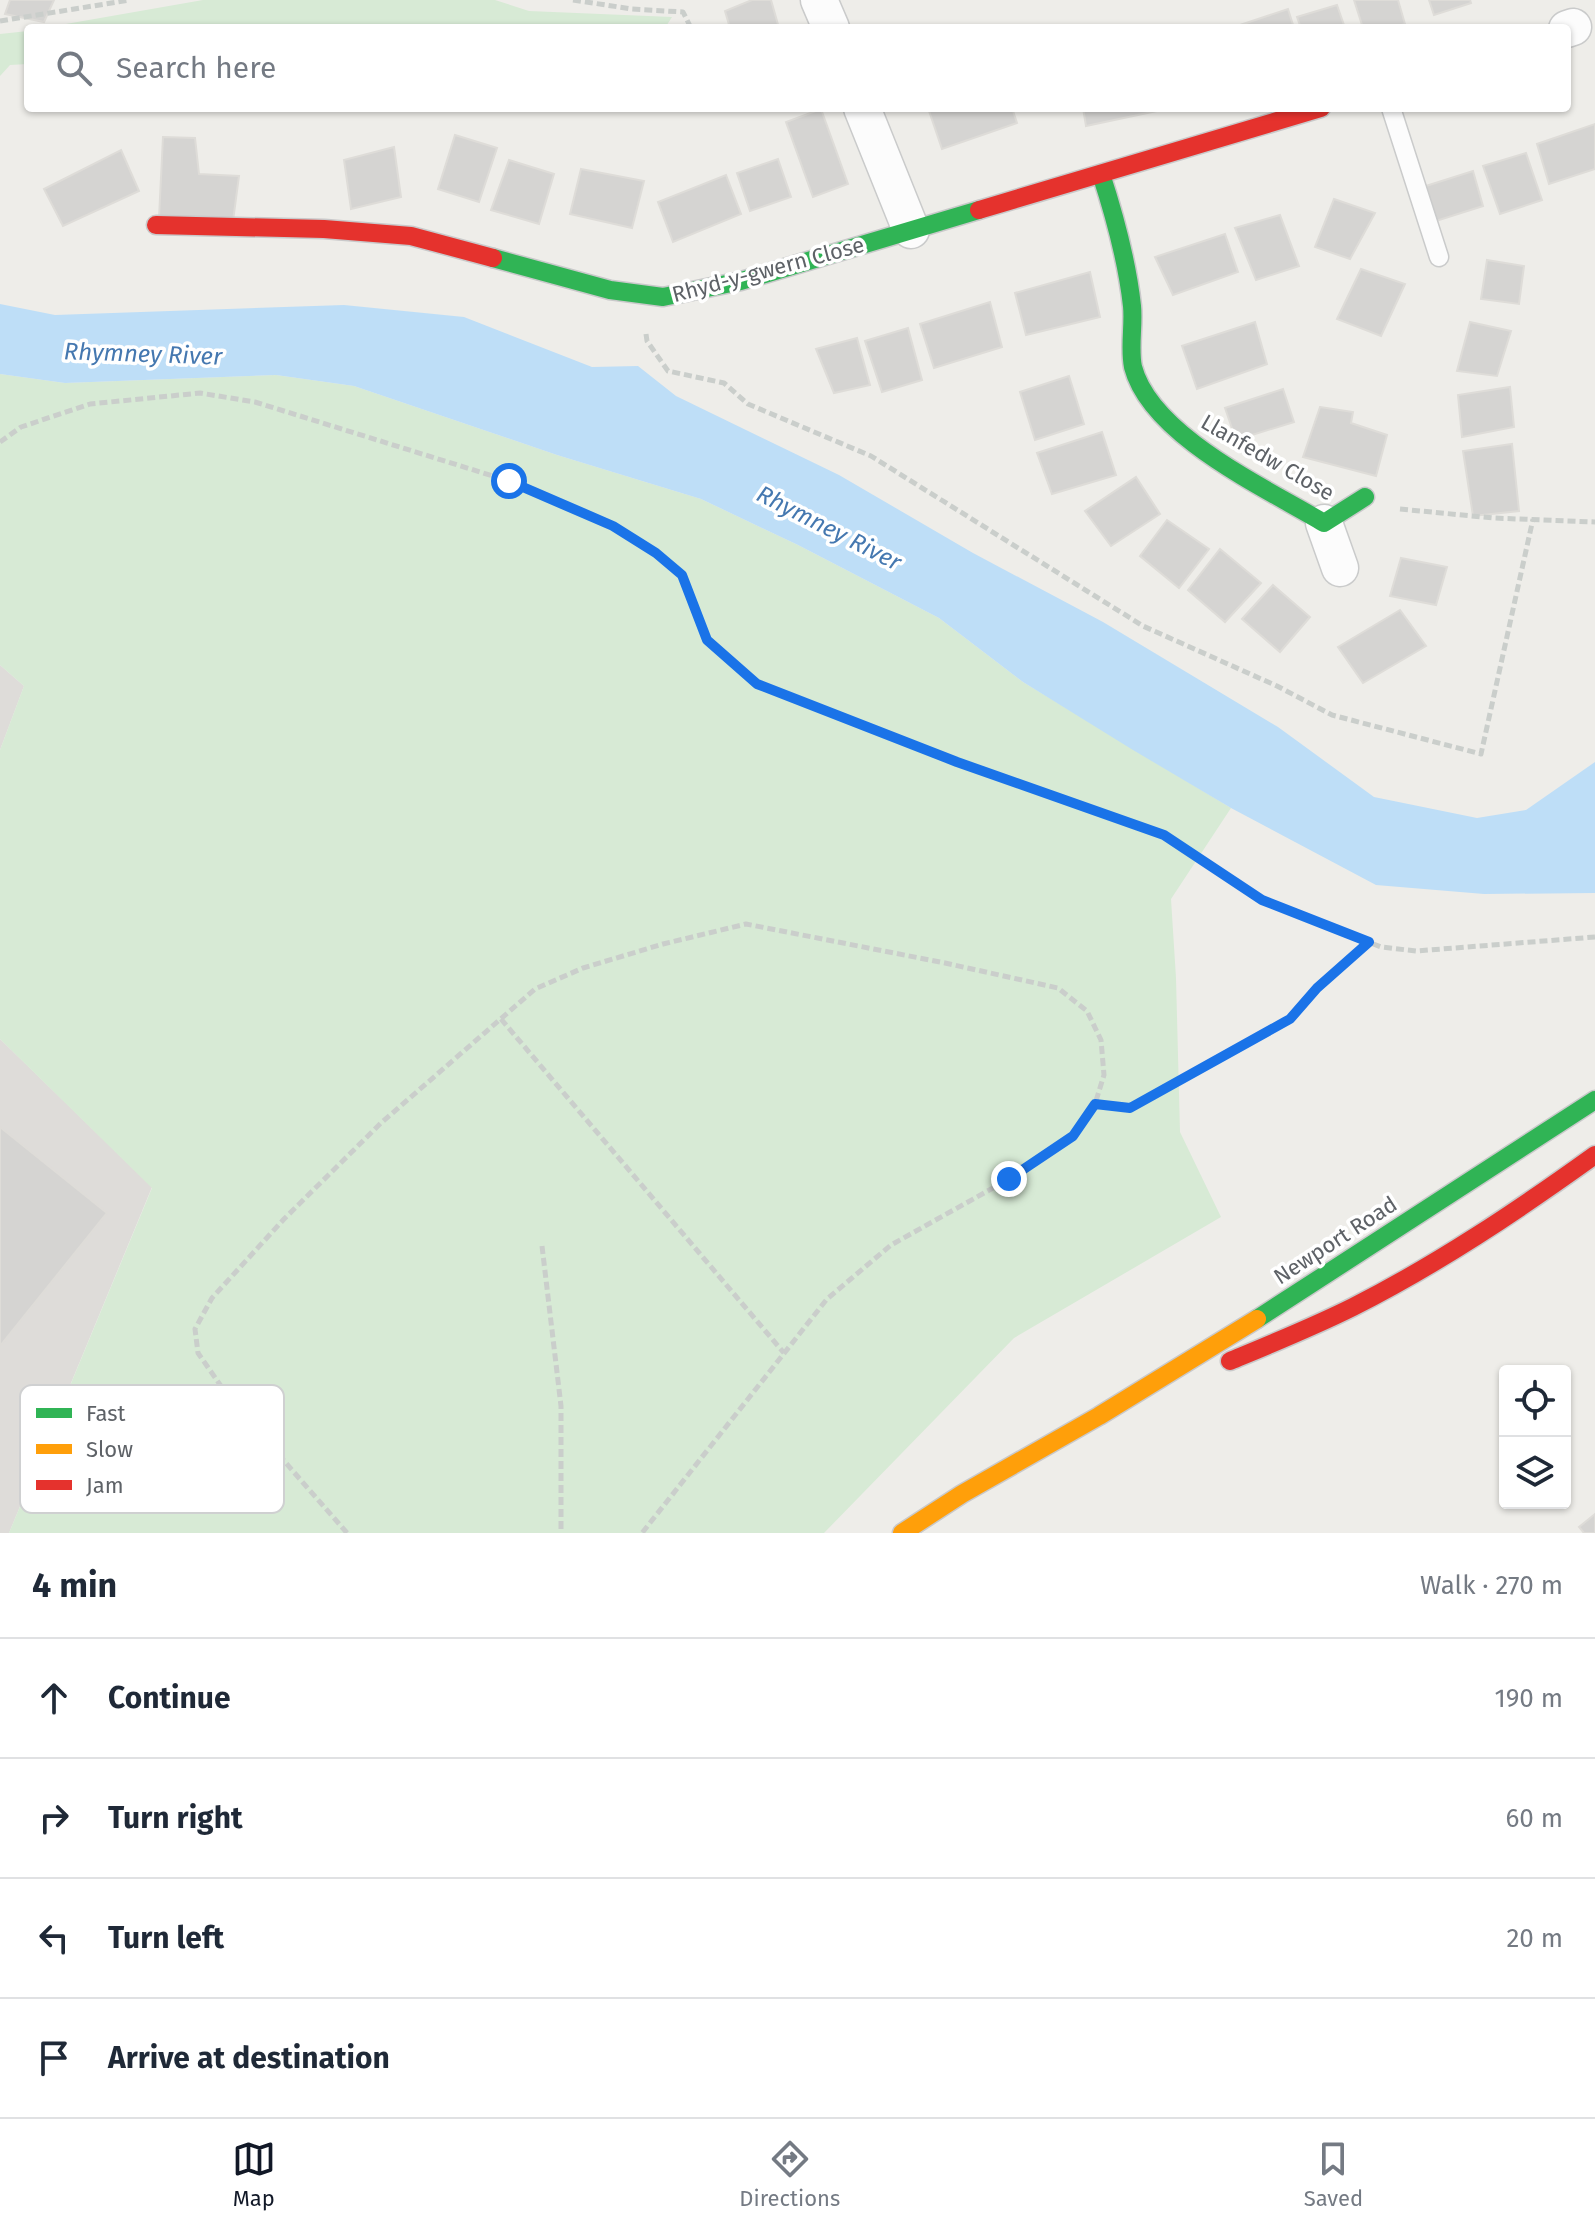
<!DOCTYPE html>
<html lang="en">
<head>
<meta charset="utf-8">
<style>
  :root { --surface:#fff; --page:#f6f6f7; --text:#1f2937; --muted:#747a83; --line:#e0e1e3; --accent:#111827 }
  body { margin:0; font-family:"Fira Sans",sans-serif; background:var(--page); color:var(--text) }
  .controls { position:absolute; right:24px; bottom:24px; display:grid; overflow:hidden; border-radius:8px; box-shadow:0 2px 6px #0004 }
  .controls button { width:72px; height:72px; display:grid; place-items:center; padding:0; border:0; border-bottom:2px solid var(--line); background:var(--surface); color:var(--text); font:40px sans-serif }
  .stop { position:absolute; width:24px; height:24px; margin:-18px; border:6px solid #1a73e8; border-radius:50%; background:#fff }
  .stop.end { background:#1a73e8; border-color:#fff; box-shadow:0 2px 8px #0008 }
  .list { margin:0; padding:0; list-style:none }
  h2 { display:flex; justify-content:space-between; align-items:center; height:104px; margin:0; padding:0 32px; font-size:34px }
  h2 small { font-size:26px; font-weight:400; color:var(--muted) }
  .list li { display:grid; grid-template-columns:52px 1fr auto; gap:24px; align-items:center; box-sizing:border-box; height:120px; padding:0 32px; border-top:2px solid var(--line) }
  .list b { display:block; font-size:30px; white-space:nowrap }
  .list em { font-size:26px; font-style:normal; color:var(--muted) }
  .icon { flex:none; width:44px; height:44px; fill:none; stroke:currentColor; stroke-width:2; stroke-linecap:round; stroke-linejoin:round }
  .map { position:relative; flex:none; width:1595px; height:1533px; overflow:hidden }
  .search { position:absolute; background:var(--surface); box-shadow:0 2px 6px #0004; left:24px; right:24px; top:24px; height:88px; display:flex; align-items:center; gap:20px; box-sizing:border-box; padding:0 28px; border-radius:8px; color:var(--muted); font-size:30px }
  .sheet { height:584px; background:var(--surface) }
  nav { display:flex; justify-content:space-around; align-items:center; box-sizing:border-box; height:112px; border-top:2px solid var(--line); background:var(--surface); font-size:22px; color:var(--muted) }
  nav a { display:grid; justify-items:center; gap:4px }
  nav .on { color:var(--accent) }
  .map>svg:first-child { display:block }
  .industrial { fill:#dedcd9 }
  .green { fill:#d7ead5 }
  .water { fill:#bedef7 }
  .building { fill:#d5d4d2; stroke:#dedcd8; stroke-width:2 }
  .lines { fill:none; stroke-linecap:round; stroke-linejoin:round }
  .lane-casing { stroke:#cacbcb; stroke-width:21 }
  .street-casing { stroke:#cacbcb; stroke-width:39 }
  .fast-casing { stroke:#c9c9ca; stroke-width:21 }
  .slow-casing { stroke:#c9c9ca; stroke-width:21 }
  .jam-casing { stroke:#c9c9ca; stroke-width:21 }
  .path { stroke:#cacecb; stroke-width:5; stroke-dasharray:8 4; stroke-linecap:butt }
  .lane { stroke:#fcfcfc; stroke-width:18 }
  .street { stroke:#fcfcfc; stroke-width:36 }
  .fast { stroke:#30b455; stroke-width:18 }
  .slow { stroke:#ff9f0a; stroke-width:18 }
  .jam { stroke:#e5322d; stroke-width:18 }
  .route { stroke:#1a73e8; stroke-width:10 }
  .labels { text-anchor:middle; stroke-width:7; stroke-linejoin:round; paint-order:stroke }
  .street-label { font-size:22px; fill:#5e6267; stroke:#fff }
  .water-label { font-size:24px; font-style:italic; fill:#4578b0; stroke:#fff }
  .key { fill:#fff; stroke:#cfd0d1; stroke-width:2 }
  .key-label { font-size:22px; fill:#5e6267 }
</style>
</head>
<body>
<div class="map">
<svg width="1595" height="1533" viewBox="0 0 1595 1533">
  <rect width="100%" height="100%" fill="#eeede9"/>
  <g class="industrial">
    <path d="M0,665L24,686L0,750Z"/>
    <path d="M0,1039L152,1187L9,1533H0Z"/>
  </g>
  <g class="green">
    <path d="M203,0H495L529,11L672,17L665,28H43Z"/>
    <path d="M28,31V64L10,65L0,76V34Z"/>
    <path d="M0,374L65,383L276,375L354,386L557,455L701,499L798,545L939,618L1023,682L1231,808L1171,899L1176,978L1180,1132L1221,1217L1014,1338L824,1533H9L152,1188L0,1039V750L24,686L0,665Z"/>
  </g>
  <path class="water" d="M0,304L55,315L344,305L464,317L592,367L638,366L676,396L839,475L973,553L1103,622L1278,727L1374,797L1477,818L1526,810L1595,762V893L1484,894L1376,885L1231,808L1133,750L1023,682L939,618L798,545L701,499L557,455L354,386L276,375L65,383L0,374Z"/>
  <g class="building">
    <path d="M10,0H54L44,22L5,14Z"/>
    <path d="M752,0H771L779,28H730L725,11Z"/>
    <path d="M1354,0H1398L1405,24L1391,28H1363Z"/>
    <path d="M1429,0H1470L1471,3L1434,15Z"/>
    <path d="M1337,5L1345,28H1301L1297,17Z"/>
    <path d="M1288,9L1294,28H1231Z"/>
    <path d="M928,108H1012L1017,123L942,149Z"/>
    <path d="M1083,108H1171L1086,126Z"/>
    <path d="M821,109L848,184L813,197L786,122Z"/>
    <path d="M1595,124V169L1549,184L1537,144Z"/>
    <path d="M455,135L497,148L479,202L438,189Z"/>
    <path d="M163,137L195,138L199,174L239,176L233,221L159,218Z"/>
    <path d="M394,147L401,197L351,209L344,160Z"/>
    <path d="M121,150L139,191L63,226L44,189Z"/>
    <path d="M1526,153L1542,200L1500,214L1483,166Z"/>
    <path d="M778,159L791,197L750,211L737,173Z"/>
    <path d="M509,160L554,174L539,224L491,210Z"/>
    <path d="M581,169L644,181L632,228L570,214Z"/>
    <path d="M1473,171L1483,206L1436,221L1426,186Z"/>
    <path d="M726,175L741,214L673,242L658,202Z"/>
    <path d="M1334,199L1375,213L1350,259L1315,247Z"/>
    <path d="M1280,215L1299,266L1256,280L1235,228Z"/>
    <path d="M1225,234L1238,272L1173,295L1155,257Z"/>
    <path d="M1487,260L1524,266L1519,304L1481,299Z"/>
    <path d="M1361,269L1405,284L1381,336L1337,319Z"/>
    <path d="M1090,272L1100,317L1026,335L1015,293Z"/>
    <path d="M990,302L1002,347L934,368L920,324Z"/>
    <path d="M1255,322L1267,364L1197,389L1182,346Z"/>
    <path d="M1470,322L1511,331L1497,376L1457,371Z"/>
    <path d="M908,328L922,380L882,392L865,341Z"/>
    <path d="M857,338L870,385L834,393L816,349Z"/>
    <path d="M1069,376L1084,424L1035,440L1020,392Z"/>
    <path d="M1510,387L1514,427L1462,437L1458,395Z"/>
    <path d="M1283,389L1294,422L1236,440L1225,408Z"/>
    <path d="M1320,407L1353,412L1351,423L1387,435L1376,476L1303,457Z"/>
    <path d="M1102,432L1116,475L1052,494L1037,453Z"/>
    <path d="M1512,444L1519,511L1473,516L1463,451Z"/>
    <path d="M1136,477L1160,514L1111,546L1085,511Z"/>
    <path d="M1167,520L1209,549L1179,588L1140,556Z"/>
    <path d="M1220,549L1261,583L1225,622L1188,590Z"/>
    <path d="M1401,558L1447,567L1436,605L1390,596Z"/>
    <path d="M1273,585L1310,617L1280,652L1242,619Z"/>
    <path d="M1400,610L1426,646L1363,683L1338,647Z"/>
    <path d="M0,1127L107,1213L0,1346Z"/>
    <path d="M1595,1514V1533H1584L1579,1527Z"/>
  </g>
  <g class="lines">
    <g class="lane-casing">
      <path id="lane" d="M1391,108L1439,257"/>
    </g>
    <g class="street-casing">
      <g id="street">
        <path d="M819,0L831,28"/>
        <path d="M1567,29L1573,27"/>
        <path d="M862,108L911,230"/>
        <path d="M1324,523L1340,568"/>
      </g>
    </g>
    <g class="fast-casing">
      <g id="fast">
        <path d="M1101,174C1115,217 1127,260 1132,306C1134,325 1129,348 1133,367C1151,436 1266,488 1324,523L1365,497"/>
        <path d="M493,258L610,290L663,297L741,281L979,210"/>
        <path d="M1257,1319L1595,1100"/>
      </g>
    </g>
    <g class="slow-casing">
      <path id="slow" d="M902,1533L962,1494L1099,1416L1257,1319"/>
    </g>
    <g class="jam-casing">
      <g id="jam">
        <path d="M979,210L1321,108"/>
        <path d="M156,225L324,229L411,236L493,258"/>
        <path d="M1230,1361C1271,1344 1313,1327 1353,1307C1438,1264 1517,1211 1595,1155"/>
      </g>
    </g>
    <g class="path">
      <path d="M573,0L632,9L683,12L691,28"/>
      <path d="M0,21L130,0"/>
      <path d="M646,334L647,341L668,371L724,383L748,404L871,456L1143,626L1277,686L1332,715L1481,754L1533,519"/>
      <path d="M0,442L21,427L90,404L200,393L255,402L509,481L613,526L656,553L682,575L707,640L757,684L957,762L1164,835L1262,900L1381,947L1416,951L1595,937"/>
      <path d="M1400,509L1493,518L1595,522"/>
      <path d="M501,1019L784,1353"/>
      <path d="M1095,1104L1130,1108L1290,1019L1317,988L1369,942"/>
      <path d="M542,1246L561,1406V1533"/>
      <path d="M347,1533L230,1399L198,1353L195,1329L212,1298L284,1219L381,1123L535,989L583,968L663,944L746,924L945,963L1058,988L1087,1011L1101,1040L1104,1075L1095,1104L1073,1136L1009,1179L891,1245L827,1299L642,1533"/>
    </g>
    <use href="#lane" class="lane"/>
    <use href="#street" class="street"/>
    <use href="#fast" class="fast"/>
    <use href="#slow" class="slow"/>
    <use href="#jam" class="jam"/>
  </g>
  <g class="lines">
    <path class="route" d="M509,481L613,526L656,553L682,575L707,640L757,684L957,762L1164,835L1262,900L1369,942L1317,988L1290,1019L1130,1108L1095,1104L1073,1136L1009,1179"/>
  </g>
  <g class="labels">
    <g class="street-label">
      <text transform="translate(768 269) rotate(-15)" y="8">Rhyd-y-gwern Close</text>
      <text transform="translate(1268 457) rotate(30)" y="8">Llanfedw Close</text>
      <text transform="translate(1335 1240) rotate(-33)" y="8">Newport Road</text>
    </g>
    <g class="water-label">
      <text transform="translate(143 354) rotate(2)" y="8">Rhymney River</text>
      <text transform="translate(829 528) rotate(27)" y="8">Rhymney River</text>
    </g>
  </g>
  <rect x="20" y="1385" width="264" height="128" rx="12" class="key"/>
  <rect x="36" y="1408" width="36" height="10" fill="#30b455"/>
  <rect x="36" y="1444" width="36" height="10" fill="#ff9f0a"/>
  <rect x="36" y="1480" width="36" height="10" fill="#e5322d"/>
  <g class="key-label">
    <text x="86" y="1421">Fast</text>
    <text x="86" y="1457">Slow</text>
    <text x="86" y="1493">Jam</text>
  </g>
</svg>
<div class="controls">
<button><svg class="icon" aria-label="locate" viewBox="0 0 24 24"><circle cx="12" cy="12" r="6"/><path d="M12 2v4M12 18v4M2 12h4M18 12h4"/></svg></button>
<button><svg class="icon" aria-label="layers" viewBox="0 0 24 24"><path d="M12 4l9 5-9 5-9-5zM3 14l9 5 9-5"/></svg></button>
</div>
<div class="stop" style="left:509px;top:481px"></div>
<div class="stop end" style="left:1009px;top:1179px"></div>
<div class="search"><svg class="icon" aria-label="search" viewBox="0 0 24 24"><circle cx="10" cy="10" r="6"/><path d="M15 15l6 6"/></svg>Search here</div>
</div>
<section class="sheet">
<h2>4 min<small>Walk · 270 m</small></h2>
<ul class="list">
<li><svg class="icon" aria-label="ahead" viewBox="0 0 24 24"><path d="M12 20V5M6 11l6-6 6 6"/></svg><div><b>Continue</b></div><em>190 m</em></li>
<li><svg class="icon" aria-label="right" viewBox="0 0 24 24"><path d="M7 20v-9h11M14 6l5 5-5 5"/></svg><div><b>Turn right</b></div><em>60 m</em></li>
<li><svg class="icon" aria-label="left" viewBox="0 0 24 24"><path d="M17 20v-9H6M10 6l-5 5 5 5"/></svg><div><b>Turn left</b></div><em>20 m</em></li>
<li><svg class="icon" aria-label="arrive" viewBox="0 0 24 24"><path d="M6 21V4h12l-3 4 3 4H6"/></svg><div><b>Arrive at destination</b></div></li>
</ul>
</section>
<nav>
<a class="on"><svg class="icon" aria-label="map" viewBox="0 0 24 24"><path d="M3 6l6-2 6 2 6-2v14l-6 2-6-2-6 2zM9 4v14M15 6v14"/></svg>Map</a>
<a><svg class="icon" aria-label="directions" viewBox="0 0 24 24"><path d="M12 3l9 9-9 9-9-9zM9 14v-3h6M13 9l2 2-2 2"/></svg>Directions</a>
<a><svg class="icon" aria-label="saved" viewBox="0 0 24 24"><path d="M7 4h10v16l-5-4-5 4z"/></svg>Saved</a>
</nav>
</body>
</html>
